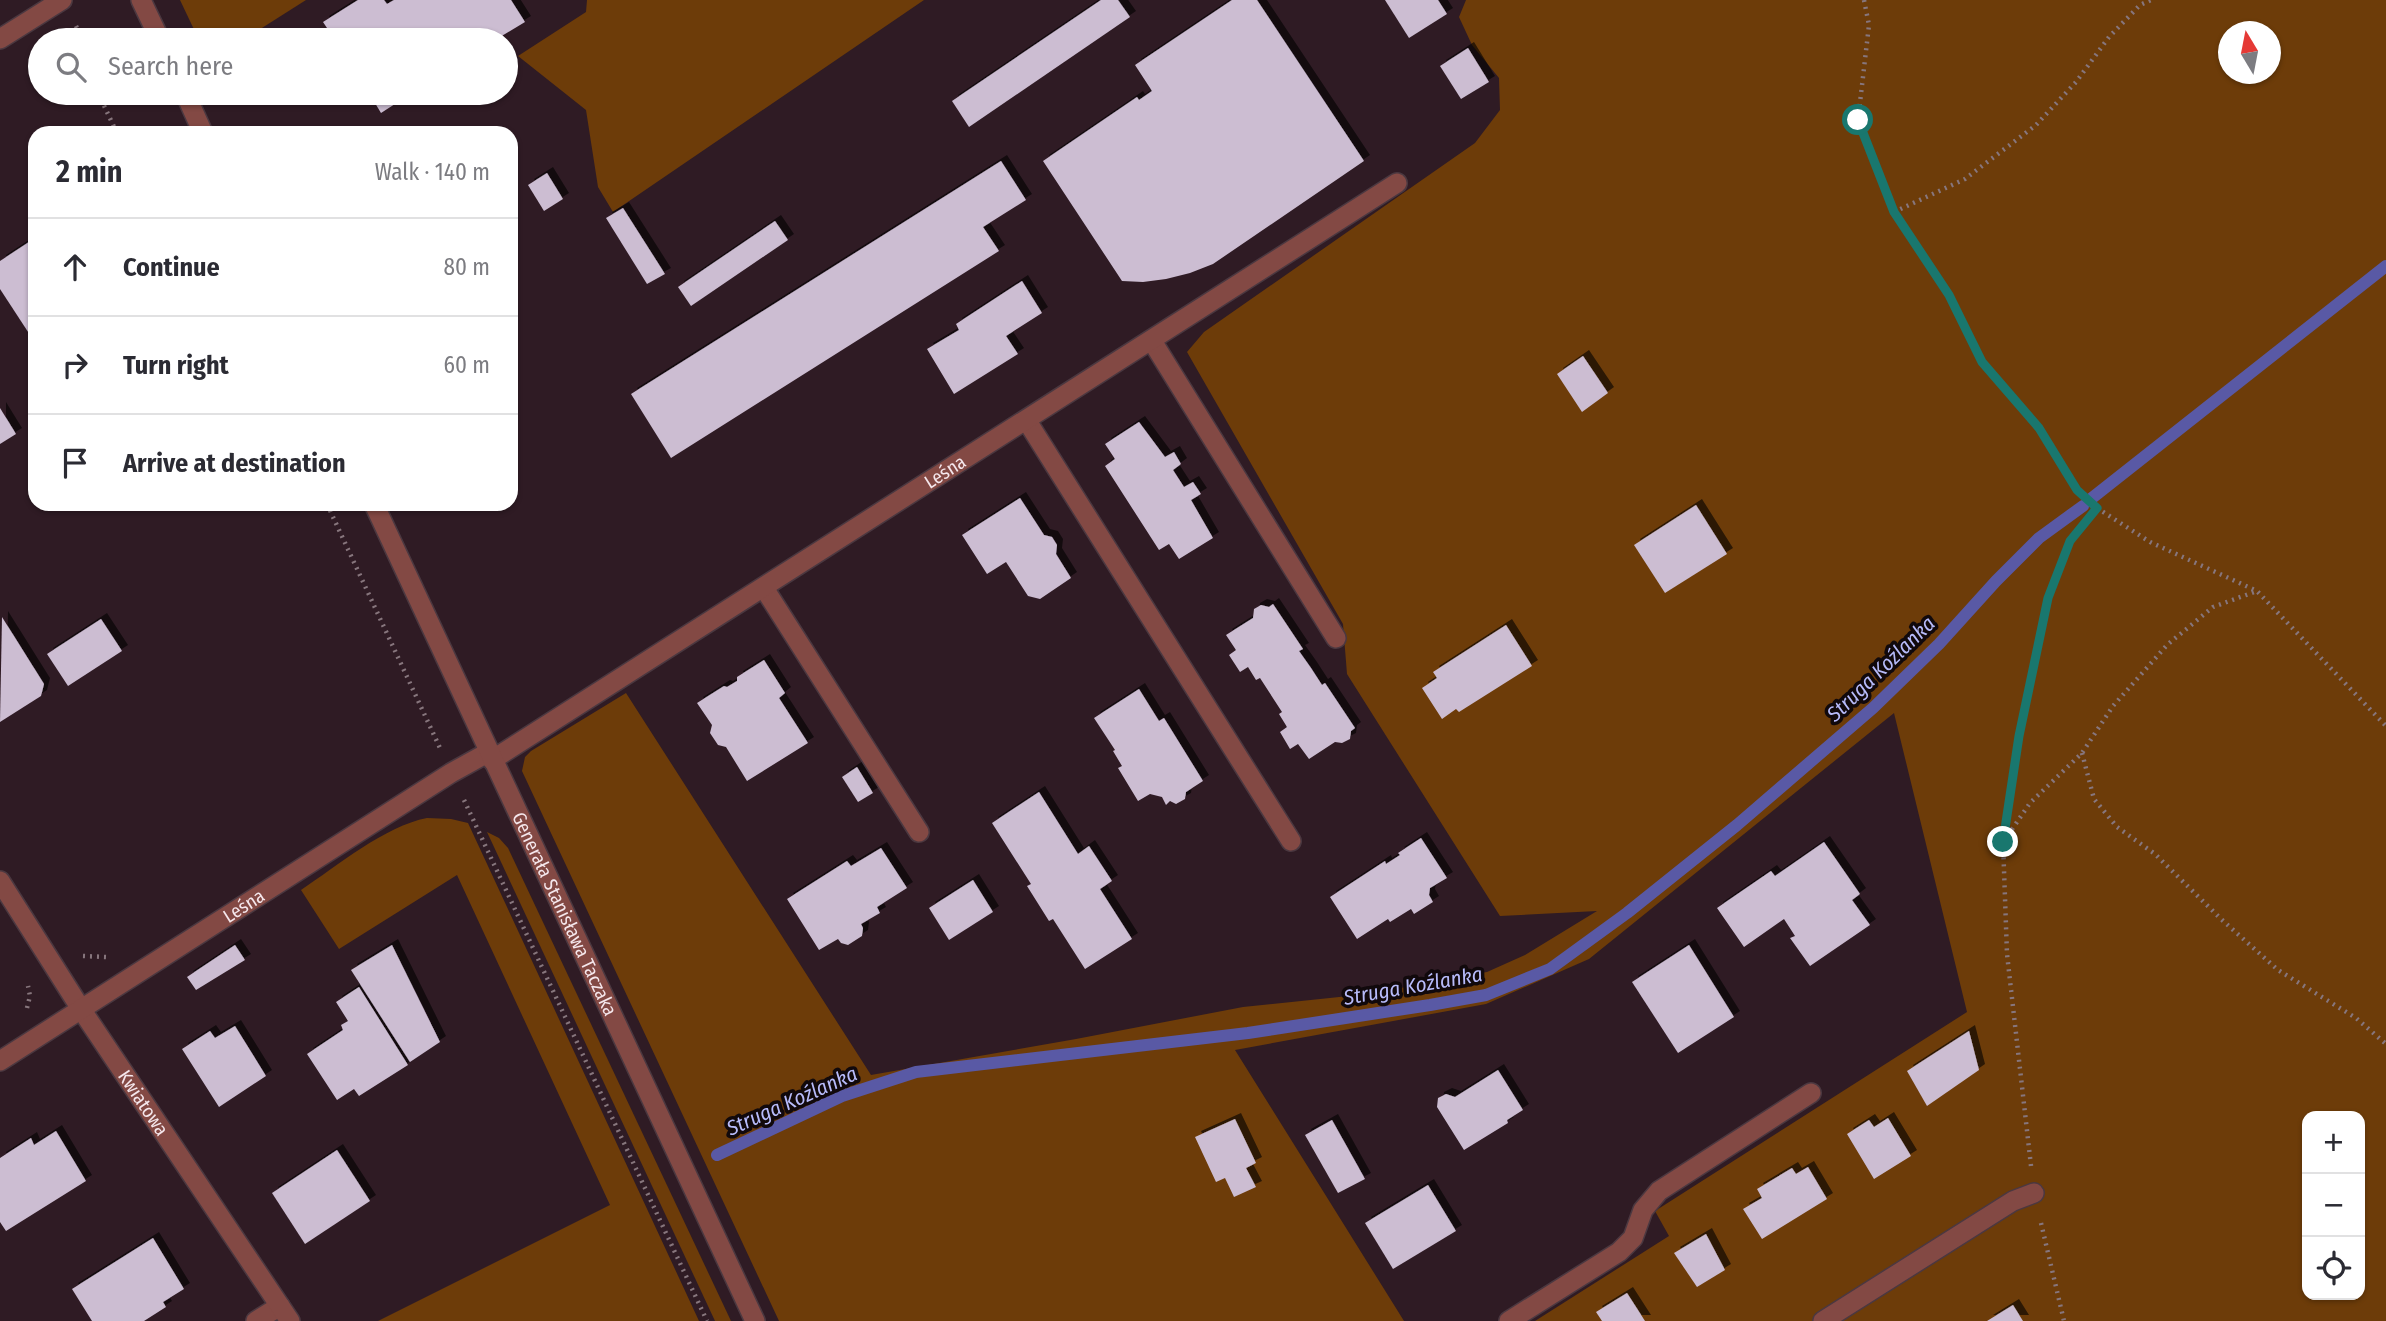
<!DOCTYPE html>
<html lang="en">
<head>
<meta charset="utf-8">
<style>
  :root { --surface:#fff; --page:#f7f7f7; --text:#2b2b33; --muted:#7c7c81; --line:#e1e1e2 }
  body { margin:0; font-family:"Fira Sans Condensed",sans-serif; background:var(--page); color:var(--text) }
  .controls { position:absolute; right:21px; bottom:21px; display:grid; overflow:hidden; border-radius:14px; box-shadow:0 2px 5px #0004 }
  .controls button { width:63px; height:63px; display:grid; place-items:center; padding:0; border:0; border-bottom:2px solid var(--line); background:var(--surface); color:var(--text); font:35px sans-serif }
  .compass { position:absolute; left:2218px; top:21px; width:63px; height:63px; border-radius:50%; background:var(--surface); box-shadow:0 2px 5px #0004; rotate:350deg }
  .stop { position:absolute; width:21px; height:21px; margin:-16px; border:5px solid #19776e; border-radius:50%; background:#fff }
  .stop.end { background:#19776e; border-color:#fff; box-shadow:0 2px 7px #0008 }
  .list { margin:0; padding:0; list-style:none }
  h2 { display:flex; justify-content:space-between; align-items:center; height:91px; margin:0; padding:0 28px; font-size:30px }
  h2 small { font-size:23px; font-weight:400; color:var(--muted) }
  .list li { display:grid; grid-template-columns:46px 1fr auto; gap:21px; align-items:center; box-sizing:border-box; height:98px; padding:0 28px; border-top:2px solid var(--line) }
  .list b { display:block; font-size:26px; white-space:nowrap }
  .list em { font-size:23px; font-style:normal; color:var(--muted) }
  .icon { flex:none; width:38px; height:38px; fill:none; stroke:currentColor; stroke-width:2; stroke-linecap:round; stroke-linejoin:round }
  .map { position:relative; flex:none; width:2386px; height:1321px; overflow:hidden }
  .search { position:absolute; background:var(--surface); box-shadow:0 2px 5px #0004; left:28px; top:28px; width:490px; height:77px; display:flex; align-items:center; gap:18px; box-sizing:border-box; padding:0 24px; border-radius:38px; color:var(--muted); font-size:26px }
  .panel { position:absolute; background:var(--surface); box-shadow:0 2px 5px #0004; left:28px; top:126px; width:490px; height:385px; border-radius:21px }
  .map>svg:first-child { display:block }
  .green { fill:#6d3c09; fill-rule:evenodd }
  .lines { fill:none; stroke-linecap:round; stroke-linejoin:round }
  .stream { stroke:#5959a5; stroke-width:12 }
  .building { fill:#ccbdd2; filter:url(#shadow) }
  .service-casing { stroke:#4b3840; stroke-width:22 }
  .minor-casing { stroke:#4b3840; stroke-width:22 }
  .tertiary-casing { stroke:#4b3840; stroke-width:22 }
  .path { stroke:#87767d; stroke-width:4.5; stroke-dasharray:2 5; stroke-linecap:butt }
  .service { stroke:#834944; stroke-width:19 }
  .minor { stroke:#834944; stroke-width:19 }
  .tertiary { stroke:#834944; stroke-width:19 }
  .route { stroke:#19776e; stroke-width:9 }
  .labels { text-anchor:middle; stroke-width:7; stroke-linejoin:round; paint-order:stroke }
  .street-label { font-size:19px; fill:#f5e7ec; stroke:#11090c }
  .water-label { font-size:21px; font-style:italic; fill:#b7bbfa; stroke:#11090c }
</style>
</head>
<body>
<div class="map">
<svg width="2386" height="1321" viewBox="0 0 2386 1321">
  <defs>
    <filter id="shadow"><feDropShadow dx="6" dy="-6" stdDeviation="0" flood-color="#0009"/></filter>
  </defs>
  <rect width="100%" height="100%" fill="#2f1b24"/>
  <g class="green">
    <path d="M180,0H306L243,40H199Z"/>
    <path d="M587,0H924L613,212L598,187L586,110L518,56L586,12Z"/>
    <path d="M1466,0H2386V1321H1535L1669,1236L1655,1211L1967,1012L1894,713L1589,959L1486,1004L1235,1050L1404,1321H779L522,771L525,757L531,751L626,693L871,1075L1076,1039L1243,1007L1368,994L1487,972L1525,955L1597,911L1500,916L1347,674L1343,624L1187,352L1204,332L1475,143L1500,110L1499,78L1472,45L1459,17ZM2228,32H2270V74H2228ZM2307,1116H2360V1295H2307Z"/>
    <path d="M427,818L451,819L468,823L699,1321H378L610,1205L457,875L339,949L301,890C337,866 385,826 427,818Z"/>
    <path d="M487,832L499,838L508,848L731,1321H715Z"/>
  </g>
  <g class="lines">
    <g class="stream">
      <path d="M2092,498L2386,266"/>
      <path d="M717,1155L842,1096L916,1072L1248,1033L1430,1005L1486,995L1550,969L1627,913L1737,825L1873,708L1939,644L1996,581L2039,538L2083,506"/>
    </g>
  </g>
  <g class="building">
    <path d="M358,0H384L387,4L394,0H511L525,22L495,40H335L323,22Z"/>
    <path d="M1101,0H1118L1130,17L969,127L952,101Z"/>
    <path d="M1232,0H1257L1364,161L1213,264L1190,273L1166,279L1143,282L1122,281L1043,161L1137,97L1139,100L1152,91L1135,65Z"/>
    <path d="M1385,0H1438L1447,14L1409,38Z"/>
    <path d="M1468,48L1489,82L1461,99L1440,66Z"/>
    <path d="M369,93H412L381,113Z"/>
    <path d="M1001,161L1026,200L983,227L999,251L671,458L631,394Z"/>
    <path d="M547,173L563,199L544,211L528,185Z"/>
    <path d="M623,208L665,274L647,284L606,218Z"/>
    <path d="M775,221L788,240L691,306L678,287Z"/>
    <path d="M35,238V335L32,338L0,289V261Z"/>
    <path d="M1022,281L1042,313L1006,336L1018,354L954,394L927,349L959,330L956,324Z"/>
    <path d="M1583,356L1608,393L1582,412L1557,374Z"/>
    <path d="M0,408L16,434L0,444Z"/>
    <path d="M1139,422L1165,457L1174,452L1181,464L1173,470L1184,487L1193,482L1201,494L1191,500L1213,538L1179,559L1169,544L1159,550L1105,466L1115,459L1105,444Z"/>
    <path d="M1020,498L1044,535L1052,537L1057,545L1056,554L1071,578L1040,599L1028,596L1006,562L987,574L962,535Z"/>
    <path d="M1696,505L1727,554L1665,593L1634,545Z"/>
    <path d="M1273,604L1303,649L1299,651L1311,668L1322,685L1325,683L1355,728L1351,731L1350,739L1342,743L1335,742L1309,759L1298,744L1290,749L1280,732L1287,727L1279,714L1282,712L1260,678L1256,680L1248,667L1240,672L1229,655L1236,650L1226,635L1253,618L1254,609L1261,605L1269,607Z"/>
    <path d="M2,617L44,684L41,696L0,722Z"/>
    <path d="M101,619L122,651L68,686L47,654Z"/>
    <path d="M1506,625L1532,666L1459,712L1456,709L1442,719L1422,688L1437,678L1433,672Z"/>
    <path d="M764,660L785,693L779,698L808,743L747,781L726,747L718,745L710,733L712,725L697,703L724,686L727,687L737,681V677Z"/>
    <path d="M1139,689L1159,721L1164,718L1203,781L1186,792L1185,799L1176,804L1170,801L1166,805L1162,797L1150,794L1138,801L1118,768L1122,766L1113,751L1115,750L1094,718Z"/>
    <path d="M857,767L873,793L858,802L842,777Z"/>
    <path d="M1039,792L1078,854L1089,846L1112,881L1100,889L1132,939L1085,969L1053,919L1049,921L1027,886L1031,884L992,823Z"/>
    <path d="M1421,838L1447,878L1430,888L1429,895L1433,902L1414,914L1411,909L1390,922L1388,919L1357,939L1330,897L1385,861L1386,864L1400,855L1398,853Z"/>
    <path d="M1824,842L1860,894L1852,900L1870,925L1810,966L1790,938L1795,936L1784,919L1744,947L1717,908L1771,871L1775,876Z"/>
    <path d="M881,848L907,888L877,907L880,913L861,924L863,928L862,936L848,945L841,943L838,939L819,950L787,899L847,861L851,866Z"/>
    <path d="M973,880L993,912L949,940L929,908Z"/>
    <path d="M235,945L245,960L196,990L187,977Z"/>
    <path d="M392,945L440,1042L410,1062L351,970Z"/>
    <path d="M1689,945L1734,1017L1678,1053L1632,982Z"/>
    <path d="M359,987L408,1065L359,1096L354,1089L337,1100L307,1054L343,1030L341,1025L348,1021L336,1002Z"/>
    <path d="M235,1026L266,1076L219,1107L182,1049L210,1031L215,1038Z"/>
    <path d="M1969,1031L1979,1070L1927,1106L1907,1071Z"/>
    <path d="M1498,1070L1523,1110L1507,1120L1508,1123L1464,1150L1437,1107L1438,1098L1446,1094L1455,1097Z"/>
    <path d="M1888,1118L1911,1156L1874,1179L1847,1134L1869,1120L1874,1127Z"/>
    <path d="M1235,1119L1256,1163L1246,1168L1256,1187L1234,1197L1225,1178L1216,1182L1195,1137Z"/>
    <path d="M1332,1120L1365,1179L1338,1193L1305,1135Z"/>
    <path d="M56,1131L86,1181L6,1231L0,1222V1158L31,1138L34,1145Z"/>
    <path d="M337,1150L370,1201L305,1244L272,1193Z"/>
    <path d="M1808,1167L1827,1199L1762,1239L1743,1209L1762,1198L1757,1189L1792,1168L1796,1174Z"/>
    <path d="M1428,1185L1456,1231L1393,1269L1365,1223Z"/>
    <path d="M1706,1234L1725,1270L1697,1287L1674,1253Z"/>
    <path d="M153,1238L184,1289L163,1302L166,1307L144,1321H92L72,1289Z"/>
    <path d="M1627,1293L1645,1321H1602L1596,1312Z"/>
    <path d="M2013,1305L2023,1321H1987Z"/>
  </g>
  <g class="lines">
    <g class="service-casing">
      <g id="service">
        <path d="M0,39L62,0"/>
        <path d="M1152,341L1336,638"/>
        <path d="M256,1321L280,1306"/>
        <path d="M1823,1321L2013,1201L2034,1193"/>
      </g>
    </g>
    <g class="minor-casing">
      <g id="minor">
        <path d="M1027,421L1291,841"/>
        <path d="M764,588L919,832"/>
        <path id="s1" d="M492,760L1397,183"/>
        <path id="s2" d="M0,881L81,1009L290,1321"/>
        <path id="s3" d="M0,1061L451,773L489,752"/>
        <path d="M1509,1321L1619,1252L1633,1238L1643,1210L1659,1191L1811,1093"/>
      </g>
    </g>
    <g class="tertiary-casing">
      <g id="tertiary">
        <path d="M141,0L160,40"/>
        <path d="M185,93L203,133"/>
        <path id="s4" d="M374,504L755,1321"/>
      </g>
    </g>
    <g class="path">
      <path d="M1864,0L1869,25L1858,120L1894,212L1949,295L1982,361L2039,428L2076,490L2097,508L2150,542L2257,591L2386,726"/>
      <path d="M76,26L83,40"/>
      <path d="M98,93L117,133"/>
      <path d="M1894,212L1965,179L2036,125L2076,82L2109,37L2140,5L2151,0"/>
      <path d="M327,504L440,748"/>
      <path d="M2082,753L2094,799L2117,827L2155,854L2221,919L2278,970L2356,1018L2386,1044"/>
      <path d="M464,800L707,1321"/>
      <path d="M2004,841L2030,803L2082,753L2113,706L2167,645L2213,607L2257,591"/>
      <path d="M83,956L106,957"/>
      <path d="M27,1008L30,996L28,986"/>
      <path d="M2031,1166L2007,954L2003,842L2019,736L2048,598L2070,541L2097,508"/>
      <path d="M2041,1223L2064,1321"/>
    </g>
    <use href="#service" class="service"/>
    <use href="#minor" class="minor"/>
    <use href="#tertiary" class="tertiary"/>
  </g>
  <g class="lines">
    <path class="route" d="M1858,120L1894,212L1949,295L1982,362L2039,428L2077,490L2097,508L2070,541L2048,598L2019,736L2003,842"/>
  </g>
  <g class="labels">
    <g class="street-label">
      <text dy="7" stroke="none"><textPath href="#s1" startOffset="537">Leśna</textPath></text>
      <text dy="7" stroke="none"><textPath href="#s3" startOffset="289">Leśna</textPath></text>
      <text dy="7" stroke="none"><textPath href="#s4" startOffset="452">Generała Stanisława Taczaka</textPath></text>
      <text dy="7" stroke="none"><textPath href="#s2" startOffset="264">Kwiatowa</textPath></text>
    </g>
    <g class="water-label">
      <text transform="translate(1881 669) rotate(-44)" y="7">Struga Koźlanka</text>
      <text transform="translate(1413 986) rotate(-10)" y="7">Struga Koźlanka</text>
      <text transform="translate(792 1101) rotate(-24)" y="7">Struga Koźlanka</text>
    </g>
  </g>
</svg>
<div class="controls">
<button>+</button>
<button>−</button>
<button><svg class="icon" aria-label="locate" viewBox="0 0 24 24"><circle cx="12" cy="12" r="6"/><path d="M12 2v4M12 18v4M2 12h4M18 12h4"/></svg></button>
</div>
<svg class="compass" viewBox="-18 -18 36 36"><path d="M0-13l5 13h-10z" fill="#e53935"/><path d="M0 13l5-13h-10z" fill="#7c7c81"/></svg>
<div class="stop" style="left:1858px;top:120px"></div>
<div class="stop end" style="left:2003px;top:842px"></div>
<div class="search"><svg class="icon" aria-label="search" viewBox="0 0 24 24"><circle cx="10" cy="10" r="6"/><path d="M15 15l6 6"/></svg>Search here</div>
<section class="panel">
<h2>2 min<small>Walk · 140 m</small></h2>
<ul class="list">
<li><svg class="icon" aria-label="ahead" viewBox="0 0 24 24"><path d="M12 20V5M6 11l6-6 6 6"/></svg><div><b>Continue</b></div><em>80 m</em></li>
<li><svg class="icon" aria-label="right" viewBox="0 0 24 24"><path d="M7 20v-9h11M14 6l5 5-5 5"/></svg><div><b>Turn right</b></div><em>60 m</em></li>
<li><svg class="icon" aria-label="arrive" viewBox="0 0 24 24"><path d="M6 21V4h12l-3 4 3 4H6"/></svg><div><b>Arrive at destination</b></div></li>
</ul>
</section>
</div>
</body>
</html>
